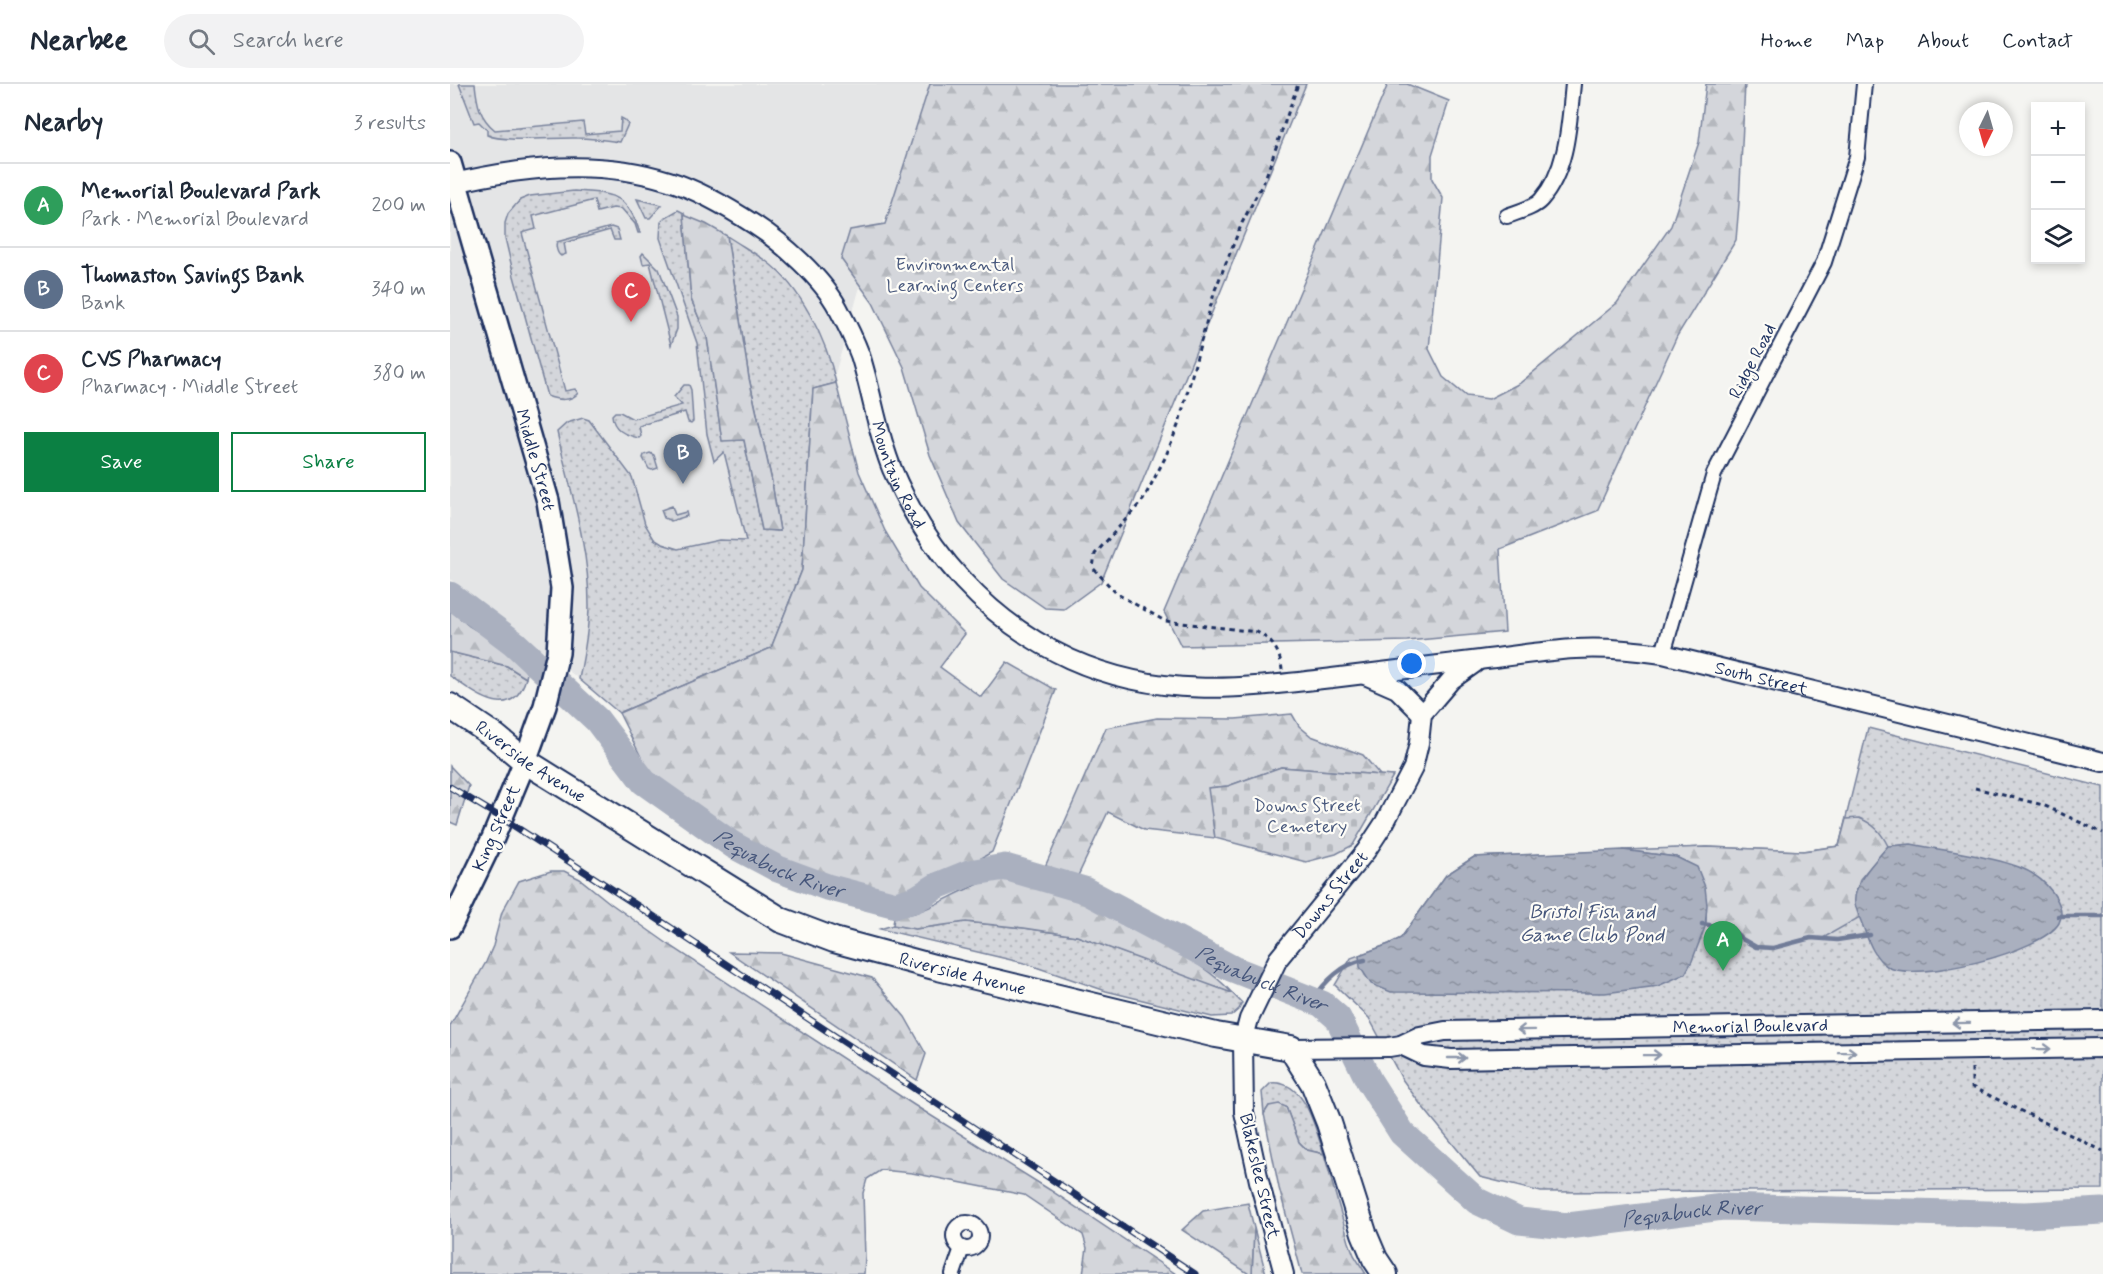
<!DOCTYPE html>
<html lang="en">
<head>
<meta charset="utf-8">
<style>
  :root { --surface:#fff; --page:#f2f2f3; --text:#1f2937; --muted:#747a83; --line:#e0e1e3; --accent:#0b8043 }
  body { margin:0; font-family:Mynerve,sans-serif; background:var(--page); color:var(--text) }
  .controls { position:absolute; right:18px; top:18px; display:grid; overflow:hidden; border-radius:0px; box-shadow:0 3px 9px #0003 }
  .controls button { width:54px; height:54px; display:grid; place-items:center; padding:0; border:0; border-bottom:2px solid var(--line); background:var(--surface); color:var(--text); font:30px sans-serif }
  .compass { position:absolute; left:1509px; top:18px; width:54px; height:54px; border-radius:50%; background:var(--surface); box-shadow:0 3px 9px #0003; rotate:185deg }
  .you { position:absolute; left:962px; top:580px; width:21px; height:21px; margin:-15px; border:4px solid #fff; border-radius:50%; background:#1a73e8; box-shadow:0 0 0 9px #1a73e833 }
  .badge { display:grid; place-items:center; width:39px; height:39px; border-radius:50%; background:var(--accent); color:#fff; font-size:20px; font-weight:700 }
  .pin { position:absolute; translate:-50% -50px; filter:drop-shadow(0 2px 3px #0008) }
  .pin::after { content:''; position:absolute; top:32px; width:21px; height:18px; background:inherit; clip-path:polygon(0 0,100% 0,50% 100%) }
  .list { margin:0; padding:0; list-style:none }
  h2 { display:flex; justify-content:space-between; align-items:center; height:78px; margin:0; padding:0 24px; font-size:26px }
  h2 small { font-size:20px; font-weight:400; color:var(--muted) }
  .list li { display:grid; grid-template-columns:39px 1fr auto; gap:18px; align-items:center; box-sizing:border-box; height:84px; padding:0 24px; border-top:2px solid var(--line) }
  .list b { display:block; font-size:22px; white-space:nowrap }
  .list p { margin:0; font-size:20px; white-space:nowrap; color:var(--muted) }
  .list em { font-size:20px; font-style:normal; color:var(--muted) }
  .actions { display:flex; gap:12px; padding:18px 24px }
  .actions a { flex:1; padding:14px 0; border:2px solid var(--accent); border-radius:0px; text-align:center; font-size:21px; color:var(--accent) }
  .actions .main { background:var(--accent); color:#fff }
  .icon { flex:none; width:33px; height:33px; fill:none; stroke:currentColor; stroke-width:2; stroke-linecap:round; stroke-linejoin:round }
  .map { position:relative; flex:none; width:1653px; height:1190px; overflow:hidden }
  header { display:flex; align-items:center; gap:36px; box-sizing:border-box; height:84px; padding:0 30px; background:var(--surface); border-bottom:2px solid var(--line) }
  header strong { font-size:28px }
  nav { display:flex; gap:33px; margin-inline-start:auto; font-size:21px }
  .search { width:420px; height:54px; background:var(--page); display:flex; align-items:center; gap:15px; box-sizing:border-box; padding:0 21px; border-radius:33px; color:var(--muted); font-size:22px }
  main { display:flex }
  aside { flex:1; background:var(--surface) }
  .map>svg:first-child { display:block }
  .built { fill:#e4e5e6 }
  .green { fill:url(#green-dots); stroke:#78829c; stroke-width:1.5 }
  .forest { fill:url(#forest-firs); stroke:#78829c; stroke-width:1.5 }
  .cemetery { fill:url(#cemetery-stones); stroke:#78829c; stroke-width:1.5 }
  .water { fill:url(#water-ripples); stroke:#717c98; stroke-width:1.5 }
  .lines { fill:none; stroke-linecap:round; stroke-linejoin:round }
  .stream { stroke:#717c98; stroke-width:4.5 }
  .river { stroke:#aab0bf; stroke-width:27 }
  .street-casing { stroke:#1b2f5e; stroke-width:18 }
  .secondary-casing { stroke:#1b2f5e; stroke-width:22 }
  .primary-casing { stroke:#1b2f5e; stroke-width:26 }
  .highway-casing { stroke:#1b2f5e; stroke-width:28 }
  .path { stroke:#1b2f5e; stroke-width:3; stroke-dasharray:4.5 4.5; stroke-linecap:butt }
  .street { stroke:#fdfcf7; stroke-width:14 }
  .secondary { stroke:#fdfcf7; stroke-width:18 }
  .primary { stroke:#fdfcf7; stroke-width:21 }
  .highway { stroke:#fdfcf7; stroke-width:24 }
  .rail-casing { stroke:#1b2f5e; stroke-width:7 }
  .rail { stroke:#fdfcf7; stroke-width:4.5; stroke-dasharray:14; stroke-linecap:butt }
  .oneway { stroke:#8c96aa }
  .labels { text-anchor:middle; stroke-width:4.5; stroke-linejoin:round; paint-order:stroke }
  .park-label { font-size:18px; fill:#49597d; stroke:#fdfcf7 }
  .street-label { font-size:18px; fill:#1b2f5e; stroke:#fdfcf7 }
  .water-label { font-size:20px; font-style:italic; fill:#46567b; stroke:#fdfcf7 }
</style>
</head>
<body>
<header>
<strong>Nearbee</strong>
<div class="search"><svg class="icon" aria-label="search" viewBox="0 0 24 24"><circle cx="10" cy="10" r="6"/><path d="M15 15l6 6"/></svg>Search here</div>
<nav><a>Home</a><a>Map</a><a>About</a><a>Contact</a></nav>
</header>
<main>
<aside>
<h2>Nearby<small>3 results</small></h2>
<ul class="list">
<li><span class="badge" style="background:#2e9e5b">A</span><div><b>Memorial Boulevard Park</b><p>Park · Memorial Boulevard</p></div><em>200 m</em></li>
<li><span class="badge" style="background:#5c6f8a">B</span><div><b>Thomaston Savings Bank</b><p>Bank</p></div><em>340 m</em></li>
<li><span class="badge" style="background:#e0444e">C</span><div><b>CVS Pharmacy</b><p>Pharmacy · Middle Street</p></div><em>380 m</em></li>
</ul>
<div class="actions"><a class="main">Save</a><a>Share</a></div>
</aside>
<div class="map">
<svg width="1653" height="1190" viewBox="0 0 1653 1190">
  <defs>
    <pattern id="green-dots" width="8" height="8" patternUnits="userSpaceOnUse" patternTransform="scale(1.5)"><rect width="8" height="8" fill="#d4d6db"/><path d="M2 2h.1M6 6h.1" fill="none" stroke="#b5b8be" stroke-width="1.8" stroke-linecap="round"/></pattern>
    <pattern id="forest-firs" width="22" height="20" patternUnits="userSpaceOnUse" patternTransform="scale(1.5)"><rect width="22" height="20" fill="#d4d6db"/><path d="M5 1l3.5 6h-7zM16 11l3.5 6h-7z" fill="#b5b8be"/></pattern>
    <pattern id="cemetery-stones" width="16" height="16" patternUnits="userSpaceOnUse" patternTransform="scale(1.5)"><rect width="16" height="16" fill="#d4d6db"/><path d="M2 7V4a2 2 0 0 1 4 0v3zM10 15v-3a2 2 0 0 1 4 0v3z" fill="#b5b8be"/></pattern>
    <pattern id="water-ripples" width="26" height="14" patternUnits="userSpaceOnUse" patternTransform="scale(1.5)"><rect width="26" height="14" fill="#aab0bf"/><path d="M2 4q2-2 4 0t4 0M15 11q2-2 4 0t4 0" fill="none" stroke="#8a909e"/></pattern>
  </defs>
  <rect width="100%" height="100%" fill="#f4f4f1"/>
  <filter id="ink" filterUnits="userSpaceOnUse"><feTurbulence type="fractalNoise" baseFrequency=".0167" numOctaves="2"/><feDisplacementMap in="SourceGraphic" scale="12" xChannelSelector="R" yChannelSelector="G"/><feConvolveMatrix kernelMatrix="1 2 1 2 8 2 1 2 1" color-interpolation-filters="sRGB"/></filter>
  <g filter="url(#ink)">
    <path class="built" d="M0,0H495L420,168L378,314L336,568L206,626L169,629L129,595L0,495Z"/>
    <g class="green">
      <path d="M9,0H25C27,19 29,33 45,46L133,38L135,50L170,47L171,34L175,36L178,40L170,58C156,56 142,54 127,54C106,53 54,59 37,51V46L29,38L24,39Z"/>
      <path d="M124,107C162,110 177,108 190,149H188L185,140L172,125L163,124L147,128L144,116L83,132L86,145L72,149L115,307L125,305L128,309C121,318 107,316 97,312L64,192L55,154V139L58,130L70,116L80,112Z"/>
      <path d="M187,115L212,121L200,134H196Z"/>
      <path d="M228,126L234,129L241,215L257,253L272,356H294L312,446L330,447L321,393L299,294L277,152C289,160 303,168 316,177C351,203 377,257 386,299L363,305L352,486L321,564L169,629L129,595C134,571 139,546 139,521C139,463 120,405 107,348L117,339L133,334L139,336L182,393L195,440L204,455L212,460L228,465L269,456L296,457L274,368L264,377L257,350L247,259L210,154L211,138L216,133Z"/>
      <path d="M161,143L167,145L170,156H164L160,146L114,159L116,170L111,172C107,170 105,161 107,158Z"/>
      <path d="M193,169L209,185L227,233V245L221,261L200,179L193,180L191,172Z"/>
      <path d="M234,301H239L241,306L243,337L241,339L238,338L235,328L189,342L191,352L189,354C175,351 163,346 162,331L165,328H170L183,335L232,321L224,313Z"/>
      <path d="M200,369L204,371L208,384L202,386L199,385L193,374L194,371Z"/>
      <path d="M222,422L225,431L236,428L237,432L221,437L214,434L211,426Z"/>
      <path d="M0,568L57,582L76,594C62,641 23,608 0,592Z"/>
      <path d="M1418,644L1653,703V1105L1091,1108L1030,1093L971,1021L952,995L919,934L885,901L901,874L939,860L951,854L996,791L1024,773L1257,763L1352,767L1389,762Z"/>
      <path d="M515,838L574,844L627,852L761,900L782,909L792,919L789,925L781,932L762,933L656,907L574,879L430,845L443,841L465,845Z"/>
      <path d="M821,999C856,996 865,1045 874,1070L857,1066L849,1058L836,1023L819,1022L814,1030L812,1008Z"/>
      <path d="M804,1144L816,1190H802Z"/>
    </g>
    <g class="forest">
      <path d="M480,0H856L651,498L614,525L595,524L553,495L509,439L480,371L454,283L423,219L391,175L400,146L435,140Z"/>
      <path d="M938,0H957L999,17L982,71V95L993,114L979,265L993,293L1016,312L1039,315L1070,299L1167,219L1221,142L1249,58L1256,0H1295L1289,120L1286,156L1227,252L1147,427L1050,465L1055,548L957,557L731,562L714,528Z"/>
      <path d="M234,131L256,140L277,152L299,294L321,393L330,447L312,446L294,356L272,357L257,253L241,215Z"/>
      <path d="M386,299L409,388L435,447L469,504L515,550L490,583L531,613L557,578L606,606L542,768L528,776L499,786L457,808L433,811L375,795L287,752L201,693L169,629L321,564L352,486L363,305Z"/>
      <path d="M0,526L19,542L57,565L77,589L76,594L57,582L0,568Z"/>
      <path d="M842,630L849,642L861,652L913,671L930,691L831,683L778,702L759,704L765,754L694,746L658,728L626,796L594,785L656,644L707,634L785,635Z"/>
      <path d="M0,682L19,702L7,741L0,738Z"/>
      <path d="M1409,734C1424,740 1431,748 1438,762L1410,795L1405,817L1410,833L1373,854H1361L1323,864L1306,863L1292,855L1281,844L1256,840C1257,818 1254,803 1246,783L1226,773L1173,766L1257,763L1353,767L1389,762L1396,735Z"/>
      <path d="M101,787H114L130,795L160,819L218,860L464,1021L600,1106L726,1190H633L637,1164L633,1151L574,1111L462,1089L431,1086L417,1095L413,1109L415,1173L414,1190H0V942L36,878L43,862L52,828L69,797Z"/>
      <path d="M541,796C571,796 603,801 631,813C654,823 677,838 699,852C727,868 760,884 782,909L627,852L574,844L516,838L465,845L443,841L444,833C452,831 460,831 467,828C493,819 515,803 541,796Z"/>
      <path d="M279,868L331,869L422,894L455,933L476,970L467,996Z"/>
      <path d="M829,1020L836,1023L849,1058L857,1066L874,1070L899,1158L904,1171L916,1190H852L829,1104L814,1030L819,1022Z"/>
      <path d="M798,1119L804,1144L802,1190H799L732,1146L753,1127Z"/>
    </g>
    <path class="cemetery" d="M831,683L930,691L943,692L903,761L886,770L856,778L765,754L758,704L778,702Z"/>
    <g class="water">
      <path d="M1461,760C1494,767 1530,770 1563,781C1580,786 1593,795 1603,809C1609,818 1614,828 1609,839C1592,868 1467,899 1438,883C1425,875 1419,859 1414,845C1411,837 1407,828 1405,820C1402,799 1426,776 1438,762Z"/>
      <path d="M1173,766L1226,773L1247,783L1255,803L1257,821L1255,843L1242,877L1235,890L1208,902L1155,909L941,908L921,900L910,883L909,871L939,860L951,854L996,791L1024,773Z"/>
    </g>
    <g class="lines">
      <g class="stream">
        <path d="M1608,832H1653"/>
        <path d="M1252,840L1281,844L1292,855L1306,863L1323,864L1361,854L1387,856L1420,851"/>
        <path d="M863,916C874,898 893,879 915,876"/>
      </g>
      <path class="river" id="s1" d="M0,511L64,559L147,636L194,698L283,761L328,785L377,803L446,821L466,815L487,802L519,789L555,783L634,806L783,885L872,920L888,934L919,997L952,1049L1027,1117L1069,1137L1118,1142L1273,1123L1575,1131L1653,1127"/>
      <g class="street-casing">
        <g id="street">
          <path d="M1057,132C1067,128 1084,124 1091,116C1118,85 1119,39 1123,0"/>
          <path d="M1213,570L1264,390L1374,178L1407,73L1414,0"/>
          <circle cx="517" cy="1152" r="13"/>
          <path d="M503,1190L512,1164"/>
        </g>
      </g>
      <g class="secondary-casing">
        <g id="secondary">
          <path id="s2" d="M0,100C72,83 148,74 219,97C249,106 279,124 305,141C333,159 372,194 388,224C396,239 404,255 410,271C422,308 427,349 442,385C477,468 537,537 620,575C709,615 789,605 882,594C928,588 975,583 1022,577C1056,573 1090,567 1125,565C1154,563 1184,566 1213,570L1653,678"/>
          <path d="M915,591L947,605L972,630"/>
          <path d="M951,961L974,972L1001,975L1653,964"/>
          <path id="s3" d="M841,964L939,963L951,961L970,952L995,947L1653,936"/>
          <path id="s4" d="M834,1190L809,1097L794,1028L793,957L799,935L828,875L916,767L935,738L963,684L969,659L972,630L1001,596L1025,579"/>
        </g>
      </g>
      <g class="primary-casing">
        <g id="primary">
          <path id="s5" d="M0,79L98,417L112,504L108,569L95,622L75,677L43,754L0,843"/>
        </g>
      </g>
      <g class="highway-casing">
        <g id="highway">
          <path id="s6" d="M0,622L46,653L75,677L331,836L384,856L484,883L766,951L841,964L863,999L879,1039L914,1149L925,1175L935,1190"/>
        </g>
      </g>
      <g class="path">
        <path d="M832,586C830,567 823,557 807,548L715,537L667,510L643,484L645,470L693,416L715,374L729,339L765,206L792,139L815,95L848,0"/>
        <path d="M1525,704L1593,721L1653,749"/>
        <path d="M1522,984V1003L1653,1067"/>
      </g>
      <use href="#street" class="street"/>
      <use href="#secondary" class="secondary"/>
      <use href="#primary" class="primary"/>
      <use href="#highway" class="highway"/>
      <g class="rail-casing">
        <path id="rail" d="M0,703L55,736L191,824L745,1190"/>
      </g>
      <use href="#rail" class="rail"/>
    </g>
    <defs><path id="oneway-shaft" d="M-6 0H5M1.5-3L5.5 0L1.5 3" fill="none" stroke-width="1.6" stroke-linecap="round" stroke-linejoin="round" transform="scale(1.5)"/></defs>
    <g class="oneway">
      <use href="#oneway-shaft" transform="translate(1511 939) rotate(179)"/>
      <use href="#oneway-shaft" transform="translate(1076 946) rotate(179)"/>
      <use href="#oneway-shaft" transform="translate(1592 965) rotate(-1)"/>
      <use href="#oneway-shaft" transform="translate(1397 968) rotate(-1)"/>
      <use href="#oneway-shaft" transform="translate(1202 971) rotate(-1)"/>
      <use href="#oneway-shaft" transform="translate(1007 974)"/>
    </g>
  </g>
  <g class="labels">
    <g class="park-label">
      <text x="505" y="186">Environmental<tspan x="505" dy="21">Learning Centers</tspan></text>
      <text x="857" y="727">Downs Street<tspan x="857" dy="21">Cemetery</tspan></text>
    </g>
    <g class="street-label">
      <text transform="translate(1302 277) rotate(-63)" y="6">Ridge Road</text>
      <text dy="6" stroke="none"><textPath href="#s5" startOffset="309">Middle Street</textPath></text>
      <text dy="6" stroke="none"><textPath href="#s2" startOffset="615">Mountain Road</textPath></text>
      <text dy="6" stroke="none"><textPath href="#s2" startOffset="1575">South Street</textPath></text>
      <text dy="6" stroke="none"><textPath href="#s6" startOffset="98">Riverside Avenue</textPath></text>
      <text transform="translate(46 744) rotate(-66)" y="6">King Street</text>
      <text dy="6" stroke="none"><textPath href="#s4" startOffset="410">Downs Street</textPath></text>
      <text dy="6" stroke="none"><textPath href="#s6" startOffset="584">Riverside Avenue</textPath></text>
      <text dy="6" stroke="none"><textPath href="#s3" startOffset="462">Memorial Boulevard</textPath></text>
      <text transform="translate(810 1092) rotate(77)" y="6">Blakeslee Street</text>
    </g>
    <g class="water-label">
      <text dy="7" stroke="none"><textPath href="#s1" startOffset="430">Pequabuck River</textPath></text>
      <text x="1142" y="834">Bristol Fish and<tspan x="1142" dy="23">Game Club Pond</tspan></text>
      <text dy="7" stroke="none"><textPath href="#s1" startOffset="952">Pequabuck River</textPath></text>
      <text dy="7" stroke="none"><textPath href="#s1" startOffset="1492">Pequabuck River</textPath></text>
    </g>
  </g>
</svg>
<div class="controls">
<button>+</button>
<button>−</button>
<button><svg class="icon" aria-label="layers" viewBox="0 0 24 24"><path d="M12 4l9 5-9 5-9-5zM3 14l9 5 9-5"/></svg></button>
</div>
<svg class="compass" viewBox="-18 -18 36 36"><path d="M0-13l5 13h-10z" fill="#e53935"/><path d="M0 13l5-13h-10z" fill="#747a83"/></svg>
<div class="you"></div>
<div class="pin badge" style="left:1273px;top:887px;background:#2e9e5b">A</div>
<div class="pin badge" style="left:233px;top:400px;background:#5c6f8a">B</div>
<div class="pin badge" style="left:181px;top:238px;background:#e0444e">C</div>
</div>
</main>
</body>
</html>
